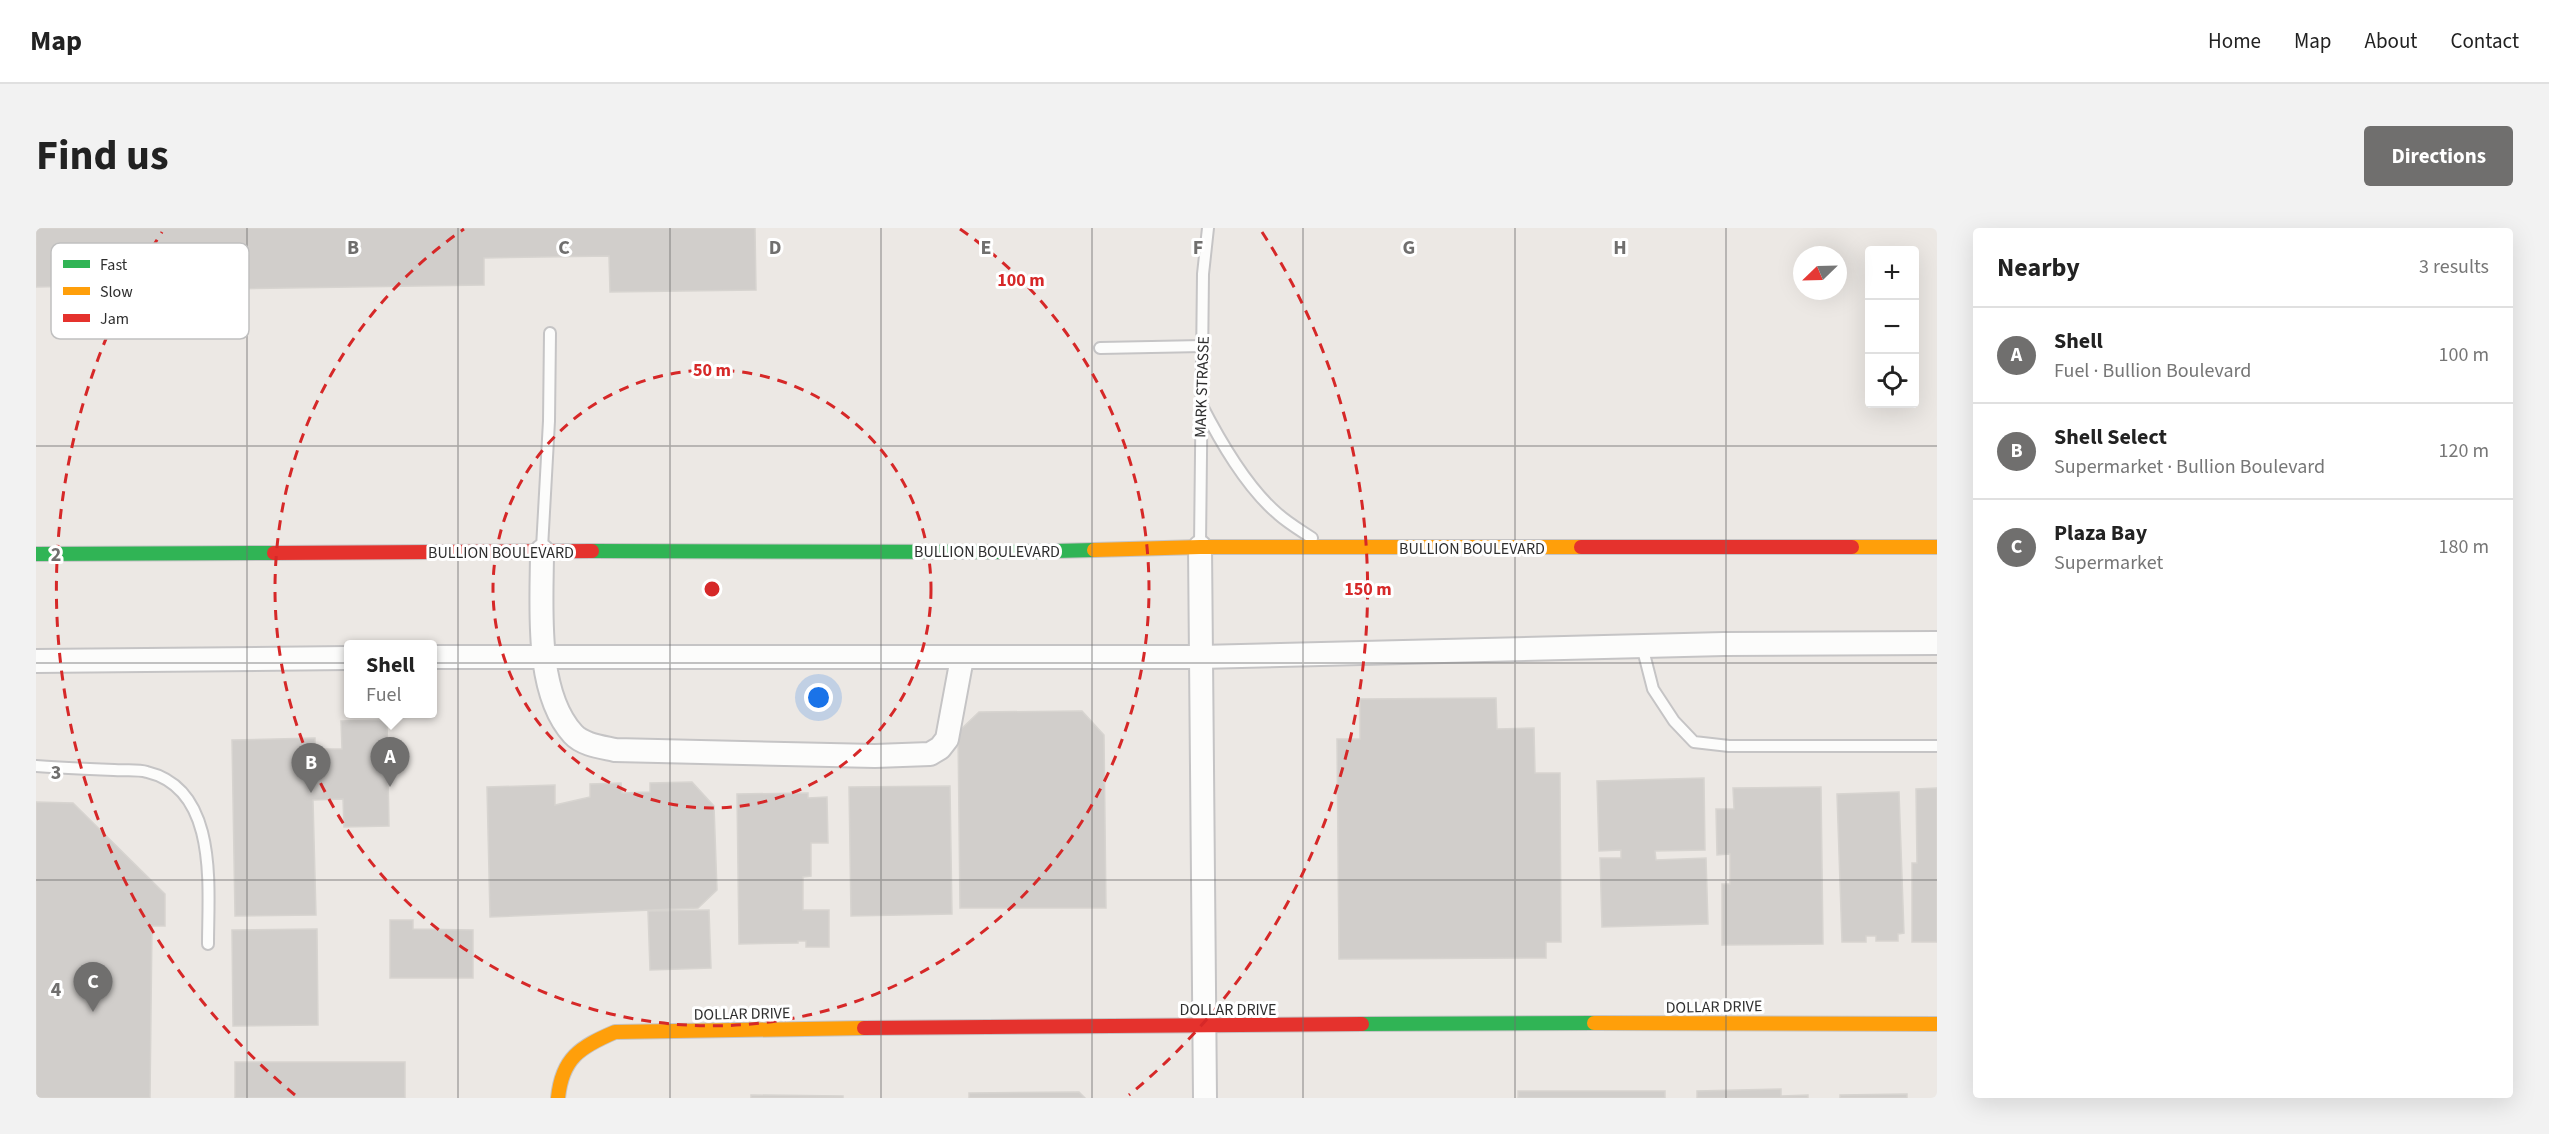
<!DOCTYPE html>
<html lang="en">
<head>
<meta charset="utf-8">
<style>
  :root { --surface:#fff; --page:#f2f2f2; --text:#222; --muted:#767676; --line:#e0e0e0; --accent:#706f6e }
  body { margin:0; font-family:"Source Sans 3",sans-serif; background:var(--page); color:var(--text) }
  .controls { position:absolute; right:18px; top:18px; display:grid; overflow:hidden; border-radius:6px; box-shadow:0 6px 24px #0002 }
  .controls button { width:54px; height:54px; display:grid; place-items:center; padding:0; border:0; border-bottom:2px solid var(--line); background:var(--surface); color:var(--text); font:30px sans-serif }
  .compass { position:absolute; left:1757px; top:18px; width:54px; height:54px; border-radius:50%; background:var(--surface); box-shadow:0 6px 24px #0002; rotate:247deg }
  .you { position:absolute; left:783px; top:470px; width:21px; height:21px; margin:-15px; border:4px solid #fff; border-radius:50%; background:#1a73e8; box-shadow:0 0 0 9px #1a73e833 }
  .badge { display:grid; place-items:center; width:39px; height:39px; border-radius:50%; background:var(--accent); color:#fff; font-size:20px; font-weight:700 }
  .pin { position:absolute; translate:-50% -50px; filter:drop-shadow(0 2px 3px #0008) }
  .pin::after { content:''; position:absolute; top:32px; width:21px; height:18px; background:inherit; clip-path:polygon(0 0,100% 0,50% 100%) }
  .popup { position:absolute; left:308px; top:412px; width:93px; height:78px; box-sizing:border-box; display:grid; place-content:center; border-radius:6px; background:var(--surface); filter:drop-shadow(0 2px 4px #0005); font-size:20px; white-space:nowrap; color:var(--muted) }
  .popup b { font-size:22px; color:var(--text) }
  .popup::after { content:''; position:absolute; left:50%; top:100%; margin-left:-12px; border:12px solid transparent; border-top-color:var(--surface) }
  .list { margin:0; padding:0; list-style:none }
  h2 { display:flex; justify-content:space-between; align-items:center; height:78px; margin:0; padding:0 24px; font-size:26px }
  h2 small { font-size:20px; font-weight:400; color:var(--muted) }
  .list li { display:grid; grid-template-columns:39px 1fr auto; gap:18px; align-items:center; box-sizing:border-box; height:96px; padding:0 24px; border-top:2px solid var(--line) }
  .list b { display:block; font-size:22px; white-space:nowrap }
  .list p { margin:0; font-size:20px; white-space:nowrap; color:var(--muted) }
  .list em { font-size:20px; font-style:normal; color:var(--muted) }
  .icon { flex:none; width:33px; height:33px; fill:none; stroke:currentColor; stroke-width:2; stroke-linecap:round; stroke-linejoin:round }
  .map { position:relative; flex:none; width:1901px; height:870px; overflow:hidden; border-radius:6px }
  header { display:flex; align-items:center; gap:36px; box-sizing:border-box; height:84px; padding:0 30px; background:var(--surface); border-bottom:2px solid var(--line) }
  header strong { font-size:28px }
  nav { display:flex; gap:33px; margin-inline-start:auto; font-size:21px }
  .intro { display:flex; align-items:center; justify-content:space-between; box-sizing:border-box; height:144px; padding:0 36px }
  h1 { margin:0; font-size:42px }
  .button { padding:15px 27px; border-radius:6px; background:var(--accent); color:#fff; font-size:21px; font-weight:700 }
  main { display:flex; gap:36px; padding:0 36px }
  aside { flex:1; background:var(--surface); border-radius:6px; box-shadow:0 6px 24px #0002 }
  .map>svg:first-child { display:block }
  .building { fill:#d1cecb; stroke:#d7d4d0; stroke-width:1.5 }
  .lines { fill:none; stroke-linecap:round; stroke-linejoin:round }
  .lane-casing { stroke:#c5c4c5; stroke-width:14 }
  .street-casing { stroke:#c5c4c5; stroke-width:26 }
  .fast-casing { stroke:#c5c4c5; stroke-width:16 }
  .slow-casing { stroke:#c5c4c5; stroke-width:16 }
  .jam-casing { stroke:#c5c4c5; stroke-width:16 }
  .lane { stroke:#fcfcfb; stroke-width:10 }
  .street { stroke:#fcfcfb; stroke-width:22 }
  .fast { stroke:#30b455; stroke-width:14 }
  .slow { stroke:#ff9f0a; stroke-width:14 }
  .jam { stroke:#e5322d; stroke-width:14 }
  .grid { fill:none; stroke:#706f6e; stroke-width:1.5; stroke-opacity:0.55 }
  .ring { fill:none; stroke:#d62828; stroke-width:3; stroke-dasharray:10 8 }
  .labels { text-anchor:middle; stroke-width:6; stroke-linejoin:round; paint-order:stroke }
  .street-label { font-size:16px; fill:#2e2e2e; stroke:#fff }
  .key { fill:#fff; stroke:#c0c0c0; stroke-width:1.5 }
  .key-label { font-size:16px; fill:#2e2e2e }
  .grid-label { font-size:20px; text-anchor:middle; font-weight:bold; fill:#706f6e; stroke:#fff; stroke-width:6; stroke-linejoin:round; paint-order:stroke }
  .centre { fill:#d62828; stroke:#fff; stroke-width:3 }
  .ring-label { font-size:18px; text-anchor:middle; font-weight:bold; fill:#d62828; stroke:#fff; stroke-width:6; stroke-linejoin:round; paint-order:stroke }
</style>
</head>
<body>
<header>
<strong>Map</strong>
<nav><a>Home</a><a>Map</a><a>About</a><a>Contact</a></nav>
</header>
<div class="intro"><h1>Find us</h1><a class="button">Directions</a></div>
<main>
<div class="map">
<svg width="1901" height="870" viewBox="0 0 1901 870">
  <rect width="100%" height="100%" fill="#ece8e4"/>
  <g class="building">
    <path d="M0,0H719L720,62L574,64L573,28L448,30V57L117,62L116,15L46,16L47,58L0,59Z"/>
    <path d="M1460,470L1461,501L1498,500L1499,545H1524L1525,714H1510V730L1303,731L1301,511H1324V471Z"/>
    <path d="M1046,483L1068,507L1070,680H924L922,504L943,484Z"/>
    <path d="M351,492L353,598L308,599L307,571L277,572L280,687L199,688L196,512L279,510V521H306L305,493Z"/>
    <path d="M1668,550L1669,622L1619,623L1620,632L1670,630L1672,696L1566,699L1564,630H1585V622L1563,623L1561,553Z"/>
    <path d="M656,554L678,578L681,662L662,680L454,689L451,559L519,557V577L554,569V556L585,555L586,565L614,564V555Z"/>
    <path d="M914,558L916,686L815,688L813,559Z"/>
    <path d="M1785,559L1787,716L1686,717V656H1694V626L1681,627L1680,581H1698L1697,560Z"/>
    <path d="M1901,560V714H1876V635H1881L1880,561Z"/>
    <path d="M1863,564L1868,705L1862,706V713H1840V708H1830V714H1806L1801,566Z"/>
    <path d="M772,565V570L791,569L792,615H775V648L767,649V682H793V719H770V713H762V715L703,716L701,566Z"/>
    <path d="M0,574L37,575L129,666V698H116L114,870H0Z"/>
    <path d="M673,682L675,740L614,742L612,683Z"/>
    <path d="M354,692H377V701L437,702V750H354Z"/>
    <path d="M281,701L282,797L197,798L196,702Z"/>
    <rect x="199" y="834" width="170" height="36"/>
    <path d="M1745,861V868L1772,867V870H1661V863Z"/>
    <rect x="1482" y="863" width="147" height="7"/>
    <path d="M1043,864L1049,870H933V865Z"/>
    <path d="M1871,866V870H1804V867Z"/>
    <path d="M715,867L807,868V870H715Z"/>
  </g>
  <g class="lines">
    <g class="lane-casing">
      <g id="lane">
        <path d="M1064,120L1167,118"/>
        <path d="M1165,176C1184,213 1210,259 1242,286C1252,295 1264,302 1276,310"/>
        <path d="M1164,317L1167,46L1172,0"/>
        <path d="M506,320L513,193L514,105"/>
        <path d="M1606,418L1617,461L1638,493L1658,514L1693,518H1901"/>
        <path d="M0,538C26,540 52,541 78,542C89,543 101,541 111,544C183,561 172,660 172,716"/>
      </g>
    </g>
    <g class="street-casing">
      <g id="street">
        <path d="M1164,319L1169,870"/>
        <path d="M506,323C506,377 498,463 537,506C547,517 566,519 579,522L839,528L894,526L904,520L911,511L926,430"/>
        <path d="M396,429H1164L1688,416L1901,415"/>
        <path d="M0,433L312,430"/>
      </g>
    </g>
    <g class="fast-casing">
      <g id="fast">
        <path d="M556,323L979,324L1058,322"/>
        <path d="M0,326L238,325"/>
        <path d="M1326,796L1558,795"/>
      </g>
    </g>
    <g class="slow-casing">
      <g id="slow">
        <path d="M1816,319H1901"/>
        <path d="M1058,322L1164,319H1545"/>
        <path d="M1558,795L1901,796"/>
        <path d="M522,870C526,830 544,819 579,804L828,800"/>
      </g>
    </g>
    <g class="jam-casing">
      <g id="jam">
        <path d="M1545,319H1816"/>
        <path d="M238,325L556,323"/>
        <path d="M828,800L1326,796"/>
      </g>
    </g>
    <use href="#lane" class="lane"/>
    <use href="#street" class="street"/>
    <use href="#fast" class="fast"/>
    <use href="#slow" class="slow"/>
    <use href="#jam" class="jam"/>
  </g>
  <path class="grid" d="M211,0V870M422,0V870M634,0V870M845,0V870M1056,0V870M1267,0V870M1479,0V870M1690,0V870M0,218H1901M0,435H1901M0,652H1901"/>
  <g class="ring">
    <circle cx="676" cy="361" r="219"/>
    <path d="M924 1A437 437 0 1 1 428 1"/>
    <path d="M259 867A656 656 0 0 1 126 4M1226 4A656 656 0 0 1 1093 867"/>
  </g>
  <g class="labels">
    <g class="street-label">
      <text transform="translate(1165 159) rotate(-88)" y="6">MARK STRASSE</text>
      <text x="1436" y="326">BULLION BOULEVARD</text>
      <text x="951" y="329">BULLION BOULEVARD</text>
      <text x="465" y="330">BULLION BOULEVARD</text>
      <text transform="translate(1678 778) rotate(-1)" y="6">DOLLAR DRIVE</text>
      <text x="1192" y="787">DOLLAR DRIVE</text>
      <text transform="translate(706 785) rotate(-1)" y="6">DOLLAR DRIVE</text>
    </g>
  </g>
  <rect x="15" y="15" width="198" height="96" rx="9" class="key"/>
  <rect x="27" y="32" width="27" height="8" fill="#30b455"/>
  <rect x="27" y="59" width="27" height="8" fill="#ff9f0a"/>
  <rect x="27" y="86" width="27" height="8" fill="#e5322d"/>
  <g class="key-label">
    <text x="64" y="42">Fast</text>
    <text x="64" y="69">Slow</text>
    <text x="64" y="96">Jam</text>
  </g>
  <g class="grid-label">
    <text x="317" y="26">B</text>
    <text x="528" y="26">C</text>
    <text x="739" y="26">D</text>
    <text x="950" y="26">E</text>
    <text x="1162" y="26">F</text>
    <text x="1373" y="26">G</text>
    <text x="1584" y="26">H</text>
    <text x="20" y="333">2</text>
    <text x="20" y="551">3</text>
    <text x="20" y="768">4</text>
  </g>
  <circle cx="676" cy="361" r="9" class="centre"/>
  <g class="ring-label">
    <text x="985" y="58">100 m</text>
    <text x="676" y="148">50 m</text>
    <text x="1332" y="367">150 m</text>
  </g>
</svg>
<div class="controls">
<button>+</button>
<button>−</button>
<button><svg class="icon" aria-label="locate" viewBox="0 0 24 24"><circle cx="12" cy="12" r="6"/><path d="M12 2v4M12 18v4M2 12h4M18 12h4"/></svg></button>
</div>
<svg class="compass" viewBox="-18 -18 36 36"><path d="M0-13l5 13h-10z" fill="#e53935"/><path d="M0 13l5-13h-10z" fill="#767676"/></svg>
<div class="you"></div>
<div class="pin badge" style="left:354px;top:559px">A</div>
<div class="popup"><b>Shell</b>Fuel</div>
<div class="pin badge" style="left:275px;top:565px">B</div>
<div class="pin badge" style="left:57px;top:784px">C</div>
</div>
<aside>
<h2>Nearby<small>3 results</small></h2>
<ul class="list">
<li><span class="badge">A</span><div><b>Shell</b><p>Fuel · Bullion Boulevard</p></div><em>100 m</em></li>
<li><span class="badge">B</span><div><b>Shell Select</b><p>Supermarket · Bullion Boulevard</p></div><em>120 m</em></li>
<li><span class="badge">C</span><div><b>Plaza Bay</b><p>Supermarket</p></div><em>180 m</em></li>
</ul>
</aside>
</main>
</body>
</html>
